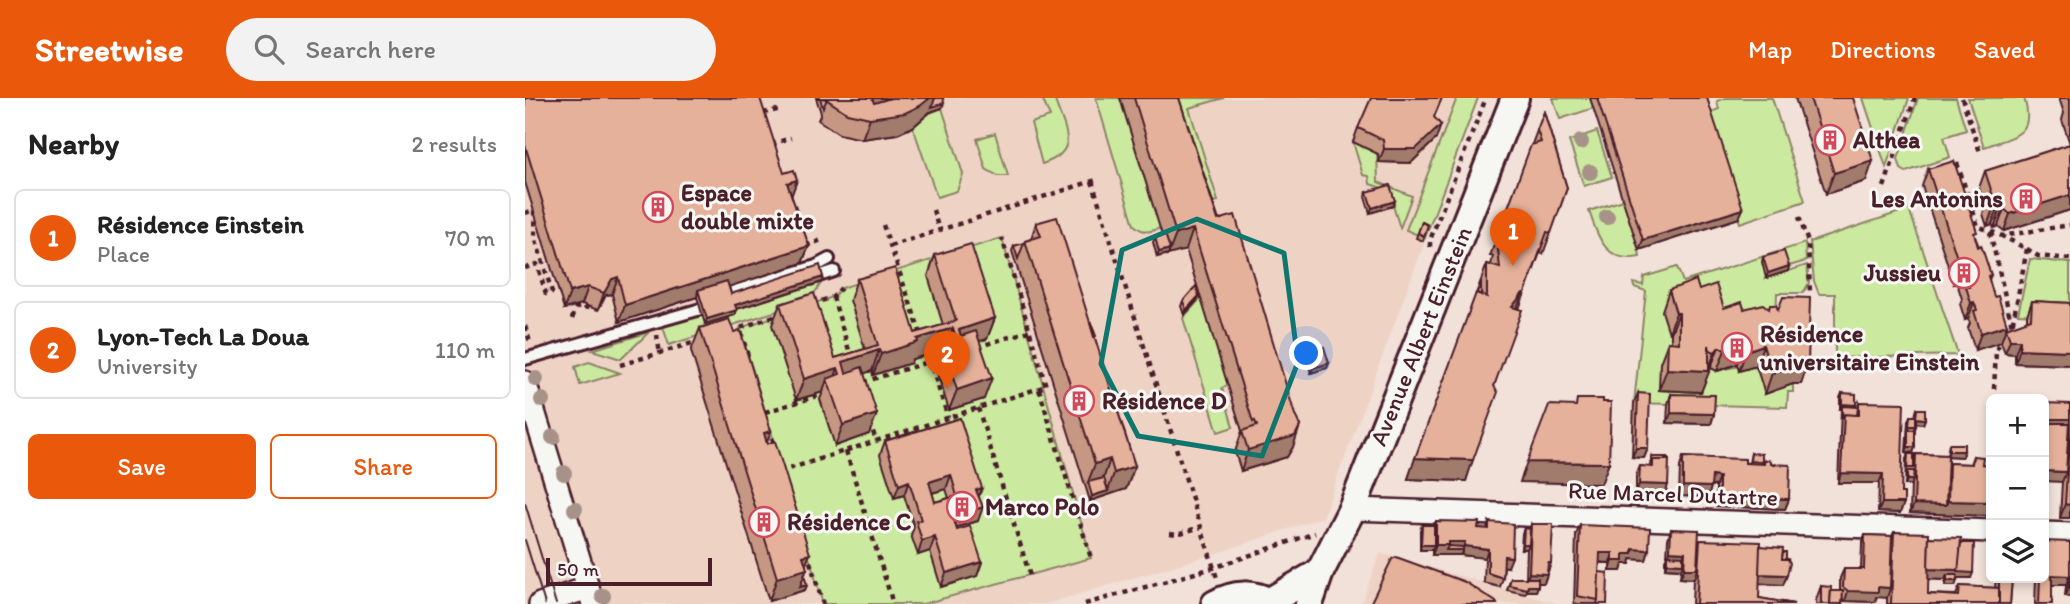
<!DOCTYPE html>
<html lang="en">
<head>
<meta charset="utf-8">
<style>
  :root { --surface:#fff; --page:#f2f2f2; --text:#222; --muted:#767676; --line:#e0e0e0; --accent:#ea580c }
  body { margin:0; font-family:Itim,sans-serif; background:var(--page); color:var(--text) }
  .controls { position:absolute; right:21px; bottom:21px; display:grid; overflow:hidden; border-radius:10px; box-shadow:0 4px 10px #0003 }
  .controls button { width:63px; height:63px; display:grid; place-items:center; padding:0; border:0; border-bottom:2px solid var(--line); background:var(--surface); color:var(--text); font:35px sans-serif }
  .scale { position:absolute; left:21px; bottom:18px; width:166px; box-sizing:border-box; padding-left:7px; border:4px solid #4a1f2b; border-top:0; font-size:19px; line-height:24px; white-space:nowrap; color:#4a1f2b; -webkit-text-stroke:5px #f6f6f2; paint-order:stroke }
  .you { position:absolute; left:782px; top:256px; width:24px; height:24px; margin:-18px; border:5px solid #fff; border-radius:50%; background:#1a73e8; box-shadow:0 0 0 10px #1a73e833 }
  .badge { display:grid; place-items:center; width:46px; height:46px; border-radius:50%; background:var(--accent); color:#fff; font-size:23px; font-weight:700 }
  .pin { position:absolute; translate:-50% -58px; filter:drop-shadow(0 2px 4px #0008) }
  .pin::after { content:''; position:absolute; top:37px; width:24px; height:21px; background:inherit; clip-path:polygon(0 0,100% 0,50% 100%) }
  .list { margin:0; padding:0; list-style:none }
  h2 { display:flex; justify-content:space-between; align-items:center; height:91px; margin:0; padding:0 28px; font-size:30px }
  h2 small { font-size:23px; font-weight:400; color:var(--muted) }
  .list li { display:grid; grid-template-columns:46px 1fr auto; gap:21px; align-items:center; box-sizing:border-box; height:98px; margin:0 14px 14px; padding:0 14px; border:2px solid var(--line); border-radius:10px }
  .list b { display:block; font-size:26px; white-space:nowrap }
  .list p { margin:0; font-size:23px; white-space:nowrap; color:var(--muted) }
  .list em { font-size:23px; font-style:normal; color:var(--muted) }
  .actions { display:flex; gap:14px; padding:21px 28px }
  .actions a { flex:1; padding:16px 0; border:2px solid var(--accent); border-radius:10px; text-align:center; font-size:24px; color:var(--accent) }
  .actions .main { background:var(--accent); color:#fff }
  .icon { flex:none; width:38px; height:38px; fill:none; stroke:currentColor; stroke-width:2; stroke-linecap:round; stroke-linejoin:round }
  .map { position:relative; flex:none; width:1545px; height:506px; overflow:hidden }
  header { display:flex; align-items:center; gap:42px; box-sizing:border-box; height:98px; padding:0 35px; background:var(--accent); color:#fff }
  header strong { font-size:33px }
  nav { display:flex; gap:38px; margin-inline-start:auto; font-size:24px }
  .search { width:490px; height:63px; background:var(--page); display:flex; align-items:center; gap:18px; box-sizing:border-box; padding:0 24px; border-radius:38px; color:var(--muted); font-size:26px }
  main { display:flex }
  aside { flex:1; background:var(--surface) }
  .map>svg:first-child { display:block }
  .built { fill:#eed3c5 }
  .green { fill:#cce9a0; stroke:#8b8466; stroke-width:2 }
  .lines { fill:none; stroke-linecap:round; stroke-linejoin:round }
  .service-casing { stroke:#4a1f2b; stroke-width:16 }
  .minor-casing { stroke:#4a1f2b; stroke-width:26 }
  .tertiary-casing { stroke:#4a1f2b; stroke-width:32 }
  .path { stroke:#4a1f2b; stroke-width:4.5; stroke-dasharray:5 5; stroke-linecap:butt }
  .service { stroke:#f6f6f2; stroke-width:10 }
  .minor { stroke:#f6f6f2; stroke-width:21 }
  .tertiary { stroke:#f6f6f2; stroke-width:26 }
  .tram { stroke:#4a1f2b; stroke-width:2 }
  .tree { fill:#a79289 }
  .wall { fill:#c69884; stroke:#4a1f2b; stroke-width:2; fill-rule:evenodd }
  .shaded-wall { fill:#a17c6c; stroke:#4a1f2b; stroke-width:2 }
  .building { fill:#e6b19a; stroke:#4a1f2b; stroke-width:2; fill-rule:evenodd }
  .marked { fill:none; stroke:#0f766e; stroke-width:5; stroke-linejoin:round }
  .labels { text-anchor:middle; stroke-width:6; stroke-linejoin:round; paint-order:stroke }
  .poi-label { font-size:24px; font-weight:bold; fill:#4a1f2b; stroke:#f6f6f2; text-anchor:start }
  .street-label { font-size:24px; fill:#4a1f2b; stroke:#f6f6f2 }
</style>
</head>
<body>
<header>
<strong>Streetwise</strong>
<div class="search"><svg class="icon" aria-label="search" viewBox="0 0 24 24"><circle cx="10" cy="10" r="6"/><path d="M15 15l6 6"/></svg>Search here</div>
<nav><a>Map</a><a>Directions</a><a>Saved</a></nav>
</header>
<main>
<aside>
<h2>Nearby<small>2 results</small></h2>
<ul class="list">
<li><span class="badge">1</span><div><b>Résidence Einstein</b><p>Place</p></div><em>70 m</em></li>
<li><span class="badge">2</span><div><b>Lyon-Tech La Doua</b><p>University</p></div><em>110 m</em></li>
</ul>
<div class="actions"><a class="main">Save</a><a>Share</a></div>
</aside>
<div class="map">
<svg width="1545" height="506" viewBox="0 0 1545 506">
  <rect width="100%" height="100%" fill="#f1e1d8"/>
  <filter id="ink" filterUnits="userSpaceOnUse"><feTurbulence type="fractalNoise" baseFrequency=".0143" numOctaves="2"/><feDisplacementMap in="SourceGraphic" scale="14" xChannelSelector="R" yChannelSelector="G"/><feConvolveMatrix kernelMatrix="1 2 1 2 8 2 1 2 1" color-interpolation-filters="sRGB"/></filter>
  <g filter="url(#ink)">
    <g class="built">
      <path d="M0,0H953L798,419L699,453L521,506H0Z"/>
      <path d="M855,455L1033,506H836Z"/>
    </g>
    <g class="green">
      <path d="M517,0H529C539,30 557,53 517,66L506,25L525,19Z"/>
      <path d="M571,0H595L635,130C623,135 619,135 609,127Z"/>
      <path d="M640,0H699L664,10L693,103L674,108Z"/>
      <path d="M932,0H953L900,140L881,132Z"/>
      <path d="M1028,0H1065L1069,10L1035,21Z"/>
      <path d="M1200,0H1247L1280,103L1215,125L1181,16L1194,11L1192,3Z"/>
      <path d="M1338,0H1384L1361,69Z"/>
      <path d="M1393,0H1431L1441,32L1419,39L1425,59L1381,74L1376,71L1373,61Z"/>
      <path d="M1443,0H1499C1511,38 1489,38 1459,49Z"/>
      <path d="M417,10L438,76L432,93L412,99L388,29L405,15Z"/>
      <path d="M1072,33L1087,79L1059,88L1044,43Z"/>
      <path d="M470,35L483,78H473L461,71L452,41Z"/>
      <path d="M828,44L852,55L853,84L887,98L875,130L863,92L845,86L844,78L838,77Z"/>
      <path d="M1098,102L1114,152L1115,159C1081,166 1073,139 1064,113Z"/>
      <path d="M1384,111L1433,257L1310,260V196H1294L1289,183L1285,144Z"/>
      <path d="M477,140L566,460L398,506H298L215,230L308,199L316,190Z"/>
      <path d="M1280,145L1281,163L1261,169L1242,180L1282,167L1284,185L1278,195H1252L1251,220L1144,235H1146V266L1182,275L1186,270L1193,273C1225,262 1239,272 1268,286V294H1263L1262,309L1109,305L1121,193L1109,189L1108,185L1118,187L1119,179L1152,169L1158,184Z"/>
      <path d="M1505,161L1545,165V218L1493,216Z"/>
      <path d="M297,184L284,203L144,247L138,229L177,215L181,226L209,217L208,212Z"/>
      <path d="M676,200L703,287L697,290L708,329L693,334L658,220Z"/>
      <path d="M124,234L96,261L67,252Z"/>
      <path d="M64,264L95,275L55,287L50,269Z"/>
    </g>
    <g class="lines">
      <g class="service-casing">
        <g id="service">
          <path d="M285,181L309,173"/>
          <path d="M203,195L291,168L304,161"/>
          <path d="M0,261L176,211"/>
        </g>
      </g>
      <g class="minor-casing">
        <g id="minor">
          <path d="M0,284L68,506"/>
          <path d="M827,411L1466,433"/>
          <path d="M1519,435L1545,436"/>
          <path d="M15,506L63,490"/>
        </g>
      </g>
      <g class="tertiary-casing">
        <g id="tertiary">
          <path d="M745,503L795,474"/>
          <path d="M690,506C709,495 729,494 748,506"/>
          <path d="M784,506L795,474L827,411L990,0"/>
        </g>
      </g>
      <g class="path">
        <path d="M1437,0L1456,57"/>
        <path d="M238,15L257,11"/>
        <path d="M250,48L249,45L266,40"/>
        <path d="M1432,65L1453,128L1477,138L1545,127"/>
        <path d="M567,83L692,480"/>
        <path d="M1359,89L1390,0"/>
        <path d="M408,112L414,132"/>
        <path d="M0,115L9,112L10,139L27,194L21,196L12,166L0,170"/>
        <path d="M1274,119L1283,144L1285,195"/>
        <path d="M358,127L397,239"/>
        <path d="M1465,134L1487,228L1502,151L1477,138"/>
        <path d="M281,148L299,141"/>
        <path d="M365,148L574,81"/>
        <path d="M905,149V142L961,0"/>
        <path d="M1502,151L1513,158L1545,161"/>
        <path d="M308,199L326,259"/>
        <path d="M287,206L308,199L316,190"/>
        <path d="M47,221L51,210L57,208L65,211L66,209"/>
        <path d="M0,228L5,244"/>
        <path d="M132,237L135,256"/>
        <path d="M452,249L504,233"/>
        <path d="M401,251L423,320"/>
        <path d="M223,258L215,230L255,216"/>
        <path d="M95,267L174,243"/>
        <path d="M338,284L413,261"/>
        <path d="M514,291L566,460"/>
        <path d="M1469,291L1471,252L1478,240"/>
        <path d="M453,310L505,478"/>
        <path d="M240,314L299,296"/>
        <path d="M345,324L351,343L521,288L477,140"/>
        <path d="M244,330L250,349"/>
        <path d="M321,353L368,506"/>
        <path d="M256,371L257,373L351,343"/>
        <path d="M645,435L652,436L676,429"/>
        <path d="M282,454L298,506"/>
        <path d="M560,506L688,470L790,435"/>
      </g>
      <use href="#service" class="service"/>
      <use href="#minor" class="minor"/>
      <use href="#tertiary" class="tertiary"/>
      <g class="tram">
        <path d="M0,405L31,506"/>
        <path d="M0,442L20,506"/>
      </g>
    </g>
    <g class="tree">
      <circle cx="1056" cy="44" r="8"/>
      <circle cx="1065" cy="74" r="8"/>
      <circle cx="1082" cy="119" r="8"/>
      <circle cx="11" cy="281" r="8"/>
      <circle cx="17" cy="302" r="8"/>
      <circle cx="28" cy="339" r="8"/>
      <circle cx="39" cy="375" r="8"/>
      <circle cx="50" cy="411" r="8"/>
      <circle cx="78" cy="498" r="8"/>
    </g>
    <g class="wall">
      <path d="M0,0L259,75L272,82L266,97L284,148L277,165L204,188L206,196L297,184L212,211L210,217L180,226L172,199L94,224L87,196L81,197L73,212L57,206L39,211L0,84Z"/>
      <path d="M291,0H418L417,10L405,14L388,29L372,36L337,41L314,36L293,22L296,15Z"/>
      <path d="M595,0H654L768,349L762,359L716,373L710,354L717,333L661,152L632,159L628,144L630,139L637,137Z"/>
      <path d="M1065,0H1182L1214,120L1114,152Z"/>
      <path d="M1270,0H1328L1341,83L1301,96Z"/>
      <path d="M1534,0H1545V112L1479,133L1473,128L1469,130L1467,126L1462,128L1458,116L1460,109L1454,90L1460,73L1545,46L1537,22L1539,15Z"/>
      <path d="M1019,14L1042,90L1018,156L1015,155L994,211L969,288L941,383L883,381L962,166L966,167L968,158H965Z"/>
      <path d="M909,20L911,41L886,65L854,64L853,56L828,44L833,30Z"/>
      <path d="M1403,71L1450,139L1466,177L1464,182L1469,199L1482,227L1481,230L1502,223V217L1507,203L1545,205V267L1490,265V256L1480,255L1476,244L1450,252L1443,230L1445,225L1443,221L1440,222L1435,206L1437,201L1432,185L1429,186L1397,88Z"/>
      <path d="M842,94L868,108L845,115L840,99Z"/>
      <path d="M897,124L903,127L898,143L891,140Z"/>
      <path d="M511,125L570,241L610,368L601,391L565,403L487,153L489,148L499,145L500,143L506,141Z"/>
      <path d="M410,157L470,220L462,241L454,243L459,301L424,312L409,265L413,254L387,261L386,265L348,277L347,273L339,275L344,336L310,348L295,301L298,294L271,302L247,227L255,206L310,260L340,251L325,202L332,181L390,235L418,227L403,178Z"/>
      <path d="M1238,159L1264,168L1263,173L1241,180L1237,164Z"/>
      <path d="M1144,192H1174L1199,210L1219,211L1283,265L1276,286H1268L1240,296L1231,268L1214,273L1212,266L1192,273L1186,270L1184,273L1176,294L1134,292L1135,265L1143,244L1146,245V235H1144L1137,213Z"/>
      <path d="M674,198L672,203L659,217L656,208L658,203Z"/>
      <path d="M175,230L242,345L281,466L279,478L282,487L280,492L244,503L166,253Z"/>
      <path d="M783,254L804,265L802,270L786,275L781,259Z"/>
      <path d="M1113,295L1123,350L1119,360L1107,359L1109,305Z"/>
      <path d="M1317,295L1331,307L1330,308L1333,309L1334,304L1375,415L1353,414L1354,385H1313L1316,311H1315V300Z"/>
      <path d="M1146,296L1189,316L1186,326L1142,325L1143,306Z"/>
      <path d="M1545,306V420H1535L1537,384Z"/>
      <path d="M1392,311L1400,321L1398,326L1391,325L1389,332L1390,349L1388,355L1381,354L1383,323L1385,318H1390Z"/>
      <path d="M435,320L454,399L453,423L431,430L432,432L457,464L452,478L416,489L405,453L393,457L386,437L389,429L379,397L369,400L355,357L360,343ZM421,391L424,400L410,404L407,395Z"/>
      <path d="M1424,346L1439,353L1437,359L1423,358V369L1424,365L1445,366L1448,358L1457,366L1466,418L1385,415L1386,386L1380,387L1381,361L1383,356L1389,360L1391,356L1422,357Z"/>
      <path d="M1226,355L1237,364L1236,366H1238L1239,362L1246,366L1264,401L1260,411L1191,408V388H1186L1183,399L1154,398L1155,369L1158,359L1224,365Z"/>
      <path d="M1127,359L1140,397L1111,396V378L1115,368L1125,369Z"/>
      <path d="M911,423L953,430L962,431L964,424L983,469L979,468L978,480L975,489L959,485L960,460L936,457H907V452H895V432L897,427H909Z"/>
      <path d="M1006,426L1026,465L1019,485H1013L1011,493H1002L1000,496L982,492L986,480H1001L1002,450L996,451L997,435L999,430L1005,431Z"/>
      <path d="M1055,427L1124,452L1121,462L1106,461L1105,466H1098L1096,473H1085V465H1074V474L1082,506H1049L1051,437Z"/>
      <path d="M1146,431L1173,446L1175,442L1235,448L1258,454L1262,477L1258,487L1234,486V500L1269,506H1167L1168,481L1155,480L1156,471L1140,470V462L1142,458L1143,441Z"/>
      <path d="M1369,434L1404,439L1436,445L1446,480H1432L1430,488H1420V482L1403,481V496L1431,497L1435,488L1470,490L1471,480H1487L1485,506H1362V499H1351L1350,504L1320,503L1318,501L1317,506H1291V502L1296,488L1306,493H1315V480L1319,471H1336L1337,447L1340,437L1367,438Z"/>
      <path d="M1545,444V499L1540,498L1541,487H1527V506H1510L1511,480H1519Z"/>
    </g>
    <g class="shaded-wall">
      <path d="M346,0H401L342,19Z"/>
      <path d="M405,0H410L419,5L417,10L405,14L388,29L372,36L337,41L345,20Z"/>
      <path d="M916,27L911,41L886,65L854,64L859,51Z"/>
      <path d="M1348,63L1341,83L1301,96L1309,75Z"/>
      <path d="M272,82L266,99L262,85Z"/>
      <path d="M1545,97V112L1479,133L1485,116Z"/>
      <path d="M870,103L868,108L845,115L847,110Z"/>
      <path d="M1474,109L1467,126L1462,128L1468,111Z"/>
      <path d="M1218,111L1214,120L1114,152L1118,142Z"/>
      <path d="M1479,111L1473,128L1469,130L1475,113Z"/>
      <path d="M668,131L661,152L643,157L651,136Z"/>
      <path d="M284,148L277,165L175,198L173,192L172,199L94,224L100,207Z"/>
      <path d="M645,151L643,156L632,159L634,154Z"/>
      <path d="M1264,168L1263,173L1241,180L1243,175Z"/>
      <path d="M1438,168L1432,185L1429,186L1435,169Z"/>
      <path d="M93,179L87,196L81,197L73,212L79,195L87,181Z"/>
      <path d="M298,179L297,184L208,212L210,207Z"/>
      <path d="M63,189L57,206L39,211L45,194Z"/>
      <path d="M998,195L990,215L987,209Z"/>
      <path d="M674,198L672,203L659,217L661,212Z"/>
      <path d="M1449,204L1443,221L1440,222L1446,205Z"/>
      <path d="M212,212L210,217L180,226L182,221Z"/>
      <path d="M1151,215H1154L1146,235H1144Z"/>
      <path d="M470,220L462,241L426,252L434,232Z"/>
      <path d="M1482,227L1476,244L1450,252L1456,235Z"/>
      <path d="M428,230L420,251L416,244L413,254L387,261L386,265L348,277L356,256L392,241Z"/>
      <path d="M1485,242H1495L1490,256L1480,255Z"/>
      <path d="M1219,246L1212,266L1192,273L1200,252Z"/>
      <path d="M1238,247L1231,268L1214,273L1221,253Z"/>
      <path d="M1194,249L1176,294L1134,292L1142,271L1183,273L1190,254Z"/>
      <path d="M1495,251L1545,253V267L1490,265Z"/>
      <path d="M354,252L347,273L312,284L318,264Z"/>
      <path d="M804,265L802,270L786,275L788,270Z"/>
      <path d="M1276,265H1283L1276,286H1268L1240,296L1247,275Z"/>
      <path d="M313,270L306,291L302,281L298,294L271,302L279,281Z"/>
      <path d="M467,280L459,301L424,312L432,292Z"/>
      <path d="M1317,306L1331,307L1329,312L1317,308L1316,311H1315Z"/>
      <path d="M1146,315L1189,316L1186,326L1142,325Z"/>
      <path d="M352,316L344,336L310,348L318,327Z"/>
      <path d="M1391,320L1400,321L1398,326L1389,325Z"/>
      <path d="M1519,321H1545V323L1541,335H1519Z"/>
      <path d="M775,328L768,349L762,359L716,373L723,352Z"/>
      <path d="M1384,328H1391L1389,334L1383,333Z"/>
      <path d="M246,333L238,356L239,335Z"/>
      <path d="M1383,349H1390L1388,355L1381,354Z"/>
      <path d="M1111,350H1123L1119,360L1107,359Z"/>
      <path d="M1424,353H1439L1437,359L1422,358Z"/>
      <path d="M890,360L948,362L941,383L883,381Z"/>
      <path d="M585,361L577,385L563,384L570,366Z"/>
      <path d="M1002,364L1084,365L1076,386L995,384Z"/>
      <path d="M610,368L601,391L565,403L567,398L583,393L589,375Z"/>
      <path d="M1519,373L1541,374L1537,384L1519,383Z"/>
      <path d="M1316,375L1358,376L1354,385H1313Z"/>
      <path d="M426,377L421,391L399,397L404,384Z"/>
      <path d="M1187,378L1194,379L1191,388H1183Z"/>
      <path d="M1382,382H1388L1386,387H1380Z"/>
      <path d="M384,383L379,397L369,400L374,387Z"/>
      <path d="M1114,386L1143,387L1140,397L1111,396Z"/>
      <path d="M1158,388L1186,389L1183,399L1154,398Z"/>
      <path d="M457,390L452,404L451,392Z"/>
      <path d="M1194,399L1264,401L1260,411L1191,408Z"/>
      <path d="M1423,403L1466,404V418L1385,415L1389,406L1421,407Z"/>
      <path d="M1357,405H1379L1375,415L1353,414Z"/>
      <path d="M1540,406L1545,407V420H1535Z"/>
      <path d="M458,409L453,423L423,432L428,419Z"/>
      <path d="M410,439L405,453L393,457L397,443Z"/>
      <path d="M923,444H940L936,457H907L911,447Z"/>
      <path d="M998,446H1004L1002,451H996Z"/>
      <path d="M896,447H909L907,452H895Z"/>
      <path d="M939,448L963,451L960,460L936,457Z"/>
      <path d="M1108,451L1124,452L1121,462L1106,461L1105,466H1098L1096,473H1085L1088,463Z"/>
      <path d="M1145,453L1160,454L1156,463H1142Z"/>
      <path d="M1075,455H1088L1085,465L1071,464Z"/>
      <path d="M285,456L279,471H282L275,489L282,487L280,492L244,503L252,480L278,458Z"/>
      <path d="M979,458L987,459L983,469L975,468Z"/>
      <path d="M457,464L452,478L416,489L421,475Z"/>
      <path d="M1142,465L1158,466L1156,471L1140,470Z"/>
      <path d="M1159,471H1172L1169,481L1155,480Z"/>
      <path d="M1401,471L1434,472L1448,475L1446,480H1432L1422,477L1420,482L1398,481Z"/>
      <path d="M1004,475L1022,476L1019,485H1001Z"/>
      <path d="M1233,476L1262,477L1258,487L1229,485Z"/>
      <path d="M1527,477L1544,478L1541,487H1524Z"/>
      <path d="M1422,483H1432L1430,488H1420Z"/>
      <path d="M1003,488H1013L1011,493H1002Z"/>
      <path d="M1353,489L1365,490L1362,500L1351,499L1350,504L1320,503L1323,493Z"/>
      <path d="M1543,489H1545V499L1540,498Z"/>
    </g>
    <g class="building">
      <path d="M0,0H235L259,75L269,72L272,82L262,85L284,148L100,207L93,179L87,181L79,195L63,189L45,194L0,47Z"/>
      <path d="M295,0L302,1L298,10Z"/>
      <path d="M302,0H347L349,5L366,0H405L395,8L380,15L345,20L322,15L301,1Z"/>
      <path d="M410,0H418L419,5L407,9Z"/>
      <path d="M609,0H654L693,122L710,117L770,317L775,328L770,338L723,352L717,333L732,328L730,323L728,324L668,131L651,136Z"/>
      <path d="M846,0H917L909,19L916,27L891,51H859L858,42L833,30Z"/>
      <path d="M1072,0H1182L1218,111L1118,142Z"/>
      <path d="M1285,0H1328L1348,63L1309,75Z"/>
      <path d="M1019,14L1042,90L1026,135L1022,134L1000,195H998L987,209L997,212L969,288L973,294L948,362L890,360L951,195L962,199V166L975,170L973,151L975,137H973L1006,47L1016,44L1012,32Z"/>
      <path d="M1545,46V97L1485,116L1479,111L1475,113L1474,109L1468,111L1464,99L1468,98L1460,73Z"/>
      <path d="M1429,63L1452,134L1449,135L1453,149L1456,147L1466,177L1463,178L1469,199L1473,198L1482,227L1456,235L1449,213L1452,212L1449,204L1446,205L1441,189H1444L1438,168L1435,169L1403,71Z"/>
      <path d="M865,87L870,103L847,110L842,94Z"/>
      <path d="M532,119L610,368L589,375L585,361L570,366L500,143L516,138L511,125Z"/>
      <path d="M897,124L903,127L899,138L893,135Z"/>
      <path d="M640,136L645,151L634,154L630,139Z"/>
      <path d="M499,145L493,161L489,148Z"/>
      <path d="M446,146L470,220L434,232L436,238L451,233L467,280L432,292L416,244L431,240L428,230L392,241L393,244L356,256L354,252L318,264L321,275L337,269L352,316L318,327L302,281L315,276L313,270L279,281L255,206L289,195L310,260L353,247L332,181L370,170L390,235L431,223L410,157Z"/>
      <path d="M1259,153L1264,168L1243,175L1238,159Z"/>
      <path d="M295,167L298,179L210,207L212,212L182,221L173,192L202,183L206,196Z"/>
      <path d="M1171,182L1174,192L1191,186L1199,210L1217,204L1219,211L1238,206L1244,211L1245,207H1251L1253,212L1258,199L1285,200L1283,265H1276L1247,275L1238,247L1221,253L1219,246L1200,252L1194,249L1190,254L1185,252L1184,247V273L1142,271L1143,244L1154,245V215H1151L1144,192Z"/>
      <path d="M956,183V197L952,195Z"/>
      <path d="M671,188L674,198L661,212L658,203Z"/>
      <path d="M1507,203L1545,205V253L1495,251V242H1485L1481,230L1506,221Z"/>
      <path d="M204,221L209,234L215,232L246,333L239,335L242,346L250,343L285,456L278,458L282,471L252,480L175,230Z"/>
      <path d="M565,225H566L571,238L569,239Z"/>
      <path d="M799,249L804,265L788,270L783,254Z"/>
      <path d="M1113,295L1125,296L1123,350H1111Z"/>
      <path d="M1317,295L1331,296V307L1317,306Z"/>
      <path d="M1146,296L1190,297L1189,316L1146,315Z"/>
      <path d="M1052,301H1078V304H1086L1084,365L1002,364L1024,307L1051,308Z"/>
      <path d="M1334,304L1379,305L1376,395H1379V405H1357L1358,376L1316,375L1319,316L1334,317Z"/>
      <path d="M1519,305L1545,306V321H1519Z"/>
      <path d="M1317,308L1333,309L1332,317L1319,316L1317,321Z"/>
      <path d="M1392,311H1400V321L1391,320Z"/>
      <path d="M1385,318H1391V328H1384Z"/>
      <path d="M435,320L457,390L451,392L458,409L428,419L432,432L445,428L457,464L421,475L410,439L397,443L391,423L396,422L384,383L374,387L360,343ZM426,377L432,398L410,404L404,384Z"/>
      <path d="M1519,325H1544L1541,374L1519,373Z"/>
      <path d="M1545,328V407L1540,406Z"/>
      <rect x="1383" y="332" width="7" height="17"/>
      <rect x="1424" y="346" width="15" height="7"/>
      <path d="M1226,355L1237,356V364L1225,363Z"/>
      <path d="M1383,356H1389V370H1382Z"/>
      <path d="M1391,356L1423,357L1421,407L1389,406Z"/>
      <path d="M1448,358L1458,359L1457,366L1466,367V404L1423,403L1424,365L1447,366Z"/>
      <path d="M1127,359H1143V362H1128L1126,367Z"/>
      <path d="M1158,359L1220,361V365L1239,366V362H1243L1246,363V366L1265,367L1264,401L1194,399V379L1187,378L1186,389L1158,388Z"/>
      <path d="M1128,362H1144L1143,387L1114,386L1115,368L1128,369Z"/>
      <path d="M1382,373H1389L1388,382H1382Z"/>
      <path d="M579,380L583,393L567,398L563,384Z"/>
      <path d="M911,423L954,424L953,430L964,431V424L988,426L987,459L979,458L978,480L963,475V451L939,448L940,444H923V447H911Z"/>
      <path d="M1006,426H1028L1026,465H1023L1022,476L1004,475Z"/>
      <path d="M897,427H909V447H896Z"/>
      <path d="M1055,427L1125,430L1124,452L1108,451V456H1099V463H1088V455H1075L1073,502L1052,498Z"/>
      <path d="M999,430L1005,431L1004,446H998Z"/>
      <path d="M1146,431L1174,432L1172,471H1159L1160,454L1145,453Z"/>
      <path d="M1369,434L1404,435L1403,496L1434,498L1435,488L1475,490L1474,506H1366Z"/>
      <path d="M1340,437L1367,438L1365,490L1353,489V494L1323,493L1318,489L1319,471H1339Z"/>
      <path d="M1404,439L1436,440L1434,472L1403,471Z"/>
      <path d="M1175,442L1236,444L1234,500L1269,506H1171Z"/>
      <path d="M1519,443L1545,444V489H1543L1544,478L1527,477V506H1514L1515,480H1519Z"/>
      <path d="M1436,445H1449L1448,475L1433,474Z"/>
      <path d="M923,448L938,449V452H921Z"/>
      <path d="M1235,448L1258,450L1257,461H1263L1265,465L1262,477L1234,476Z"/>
      <path d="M1258,454H1261V461H1257Z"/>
      <path d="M1142,457L1158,458V466L1142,465Z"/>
      <path d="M871,459L940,484L971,504L972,506H845L867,461Z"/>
      <path d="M1074,474L1083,475L1082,506H1072L1073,502Z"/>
      <rect x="1422" y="477" width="10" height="6"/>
      <path d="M279,478L282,487L275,489Z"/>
      <path d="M986,480H1013V488H1003L1002,491L984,487Z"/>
      <path d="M1474,480H1487L1485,506H1474Z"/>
      <path d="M1296,488L1306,489L1305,506H1296Z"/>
      <path d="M1306,493H1318L1317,506H1305Z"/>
    </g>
  </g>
  <path class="marked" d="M672,121L759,155L773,264L737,358L613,338L576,266L597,152Z"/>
  <defs>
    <g id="building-ring" transform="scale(1.575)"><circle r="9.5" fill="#f6f6f2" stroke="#d1495b" stroke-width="1.5"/><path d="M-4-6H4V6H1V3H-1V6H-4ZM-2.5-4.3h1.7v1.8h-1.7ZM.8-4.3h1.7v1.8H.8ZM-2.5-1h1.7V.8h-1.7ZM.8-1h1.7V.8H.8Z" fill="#d1495b"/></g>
  </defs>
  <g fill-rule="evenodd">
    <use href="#building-ring" x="1305" y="42"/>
    <use href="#building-ring" x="1501" y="101"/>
    <use href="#building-ring" x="133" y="109"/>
    <use href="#building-ring" x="1439" y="175"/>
    <use href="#building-ring" x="1212" y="250"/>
    <use href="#building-ring" x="554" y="303"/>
    <use href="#building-ring" x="437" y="409"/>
    <use href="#building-ring" x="239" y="424"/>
  </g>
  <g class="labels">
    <g class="poi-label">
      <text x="1328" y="50">Althea</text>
      <text x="156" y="103">Espace<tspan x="156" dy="28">double mixte</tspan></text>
      <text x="1478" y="109" text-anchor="end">Les Antonins</text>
      <text x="1416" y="183" text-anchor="end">Jussieu</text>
      <text x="1235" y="244">Résidence<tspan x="1235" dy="28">universitaire Einstein</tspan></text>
      <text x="577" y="311">Résidence D</text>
      <text x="460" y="417">Marco Polo</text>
      <text x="262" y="432">Résidence C</text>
    </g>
    <g class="street-label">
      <text transform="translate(896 238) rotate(-68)" y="8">Avenue Albert Einstein</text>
      <text transform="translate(1148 396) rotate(2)" y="8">Rue Marcel Dutartre</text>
    </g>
  </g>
</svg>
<div class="controls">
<button>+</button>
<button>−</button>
<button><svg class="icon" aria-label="layers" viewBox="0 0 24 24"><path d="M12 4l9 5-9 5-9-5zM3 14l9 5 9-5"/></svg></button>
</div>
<div class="scale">50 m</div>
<div class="you"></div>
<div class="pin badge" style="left:988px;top:168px">1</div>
<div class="pin badge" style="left:422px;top:291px">2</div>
</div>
</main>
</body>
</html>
